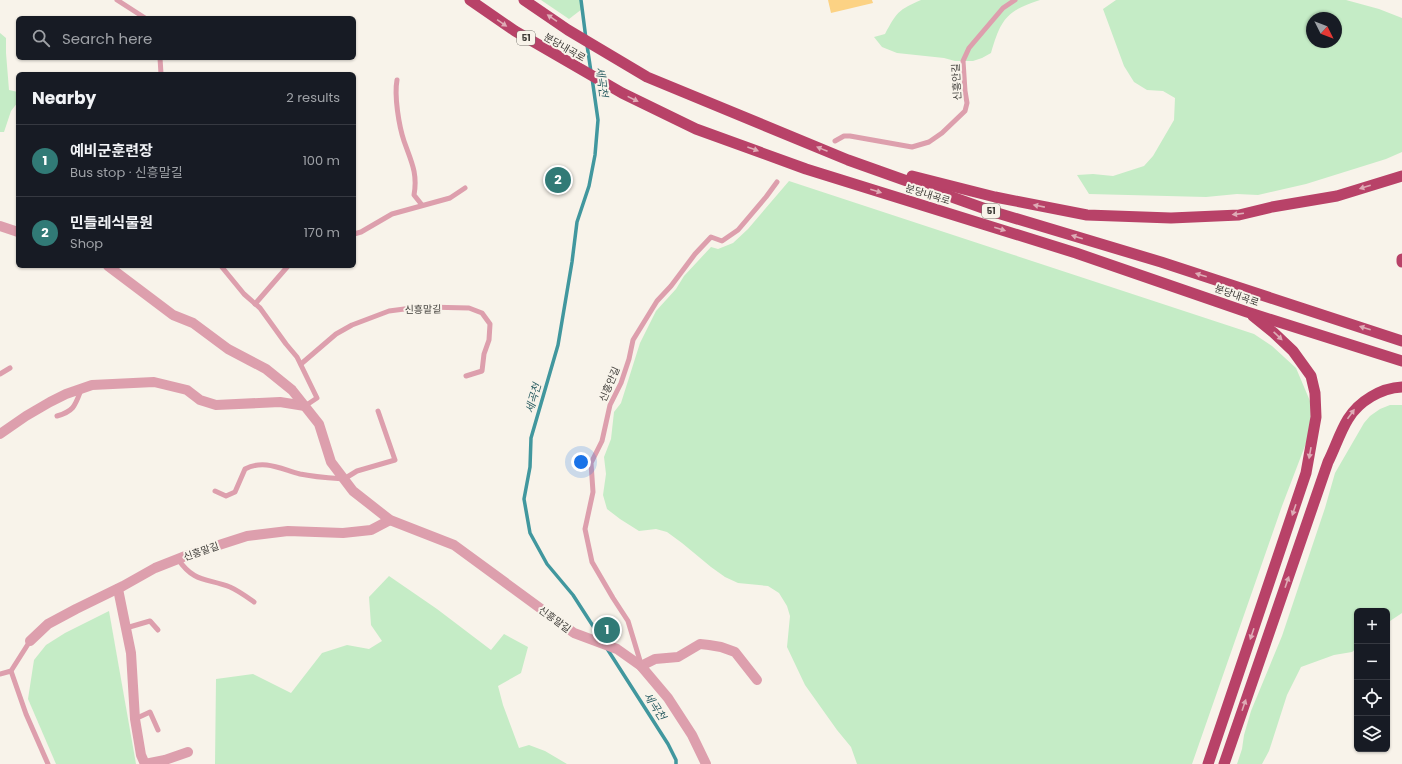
<!DOCTYPE html>
<html lang="en">
<head>
<meta charset="utf-8">
<style>
  :root { --surface:#171b24; --page:#20242c; --text:#f1f3f6; --muted:#9ea1a6; --line:#363941; --accent:#317a76 }
  body { margin:0; font-family:Poppins,"Noto Sans KR",sans-serif; background:var(--page); color:var(--text) }
  .controls { position:absolute; right:12px; bottom:12px; display:grid; overflow:hidden; border-radius:6px; box-shadow:0 1px 3px #0004 }
  .controls button { width:36px; height:36px; display:grid; place-items:center; padding:0; border:0; border-bottom:1px solid var(--line); background:var(--surface); color:var(--text); font:20px sans-serif }
  .compass { position:absolute; left:1306px; top:12px; width:36px; height:36px; border-radius:50%; background:var(--surface); box-shadow:0 1px 3px #0004; rotate:132deg }
  .you { position:absolute; left:581px; top:462px; width:14px; height:14px; margin:-10px; border:3px solid #fff; border-radius:50%; background:#1a73e8; box-shadow:0 0 0 6px #1a73e833 }
  .badge { display:grid; place-items:center; width:26px; height:26px; border-radius:50%; background:var(--accent); color:#fff; font-size:13px; font-weight:700 }
  .pin { position:absolute; translate:-50% -50%; border:2px solid #fff; box-shadow:0 1px 4px #0006 }
  .list { margin:0; padding:0; list-style:none }
  h2 { display:flex; justify-content:space-between; align-items:center; height:52px; margin:0; padding:0 16px; font-size:17px }
  h2 small { font-size:13px; font-weight:400; color:var(--muted) }
  .list li { display:grid; grid-template-columns:26px 1fr auto; gap:12px; align-items:center; box-sizing:border-box; height:72px; padding:0 16px; border-top:1px solid var(--line) }
  .list b { display:block; font-size:15px; white-space:nowrap }
  .list p { margin:0; font-size:13px; white-space:nowrap; color:var(--muted) }
  .list em { font-size:13px; font-style:normal; color:var(--muted) }
  .icon { flex:none; width:22px; height:22px; fill:none; stroke:currentColor; stroke-width:2; stroke-linecap:round; stroke-linejoin:round }
  .map { position:relative; flex:none; width:1402px; height:764px; overflow:hidden }
  .search { position:absolute; background:var(--surface); box-shadow:0 1px 3px #0004; left:16px; top:16px; width:340px; height:44px; display:flex; align-items:center; gap:10px; box-sizing:border-box; padding:0 14px; border-radius:6px; color:var(--muted); font-size:15px }
  .panel { position:absolute; background:var(--surface); box-shadow:0 1px 3px #0004; left:16px; top:72px; width:340px; height:196px; border-radius:6px }
  .map>svg:first-child { display:block }
  .green { fill:#c5ecc6; fill-rule:evenodd }
  .lines { fill:none; stroke-linecap:round; stroke-linejoin:round }
  .stream { stroke:#41979e; stroke-width:3.5 }
  .building { fill:#fcd284 }
  .service { stroke:#dd9fad; stroke-width:5 }
  .minor { stroke:#dd9fad; stroke-width:10 }
  .tertiary { stroke:#dd9fad; stroke-width:10 }
  .trunk { stroke:#b84268; stroke-width:11 }
  .oneway { fill:#deacb6 }
  .labels { text-anchor:middle; stroke-width:4; stroke-linejoin:round; paint-order:stroke }
  .shield { fill:#f8f3ea; stroke:#75726d; stroke-width:1 }
  .shield-label { font-size:9px; font-weight:bold; fill:#3d3b37 }
  .street-label { font-size:10px; fill:#3d3b37; stroke:#f8f3ea }
  .water-label { font-size:11px; font-style:italic; fill:#2b5e63; stroke:#f8f3ea }
</style>
</head>
<body>
<div class="map">
<svg width="1402" height="764" viewBox="0 0 1402 764">
  <rect width="100%" height="100%" fill="#f8f3ea"/>
  <g class="green">
    <path d="M541,0H582V9L569,19Z"/>
    <path d="M921,0H1040C1006,11 1001,19 991,53L982,58L973,61H955L944,58L897,53L882,47L874,37L885,34C897,12 898,10 921,0Z"/>
    <path d="M1116,0H1346L1379,9L1402,18V152L1386,159L1306,184L1258,195L1237,194L1206,197L1089,194L1077,175L1093,174L1113,176L1144,166L1153,156L1174,120L1175,98L1163,91L1147,90L1134,82L1124,66L1103,9ZM1312,18H1336V42H1312Z"/>
    <path d="M0,33L6,38V53L9,90L18,92V102L11,111L4,132H0Z"/>
    <path d="M789,181L1254,334L1272,346L1296,368L1310,401L1311,423L1308,438L1282,506L1192,764H857L851,747L837,730L805,685L787,647L790,616L787,606L779,593L768,586L738,583L725,577L711,567L682,543L667,532L656,529L639,531L620,519L607,509L603,495L606,474L604,457L611,439L614,412L621,403L640,343L656,311L676,289L684,276L711,247L718,249L733,243L748,229Z"/>
    <path d="M1390,405H1402V613L1387,623V611H1357V648L1352,652L1334,655L1301,667L1287,695L1269,751L1262,764H1237L1242,749L1244,735L1251,711L1282,636L1325,508L1335,473L1364,423L1370,416L1380,409Z"/>
    <path d="M389,576L437,609L491,650L504,634L528,647L521,673L498,686L503,705L519,748L529,745L545,751L567,764H215L216,679L253,674L291,693L322,653L347,645L369,649L382,641L371,625L369,597Z"/>
    <path d="M109,611L136,764H56L28,699L34,660L46,645L65,633Z"/>
  </g>
  <g class="lines">
    <g class="stream">
      <path d="M581,0L586,39"/>
      <path d="M587,45L591,72"/>
      <path d="M592,78L598,120L595,155L589,186L577,222L572,262L558,345L531,438L530,467L524,499L530,533L547,564L573,595L602,640"/>
      <path d="M606,647L668,744L676,760V764"/>
    </g>
  </g>
  <path class="building" d="M828,0H872L873,3L831,13Z"/>
  <g class="lines">
    <g class="service">
      <path d="M117,0L145,18"/>
      <path d="M160,58L161,74"/>
      <path d="M397,80C394,96 399,126 404,141C411,161 418,173 414,195L422,205"/>
      <path d="M835,141L844,136H850L912,147L929,142L942,133L965,111L967,103L965,91L963,61L969,48L1003,8L1015,0"/>
      <path d="M354,234L361,232L392,214L450,198L465,188"/>
      <path d="M221,266L244,294L260,308L286,344L297,357L317,398L305,406"/>
      <path d="M255,304L288,266"/>
      <path d="M301,364L336,334L352,325L389,311L412,308L426,307L469,308L482,313L490,324L489,340L484,354L482,371L466,376"/>
      <path d="M0,374L10,368"/>
      <path d="M57,416C74,411 75,406 81,390"/>
      <path d="M215,491L226,496L235,492L245,469C264,459 281,469 300,474C314,477 330,478 344,479L357,471L395,460L378,411"/>
      <path d="M178,559C194,583 207,578 230,587C239,591 247,597 254,602"/>
      <path d="M126,628L150,621L158,630"/>
      <path d="M641,664L628,621L613,598L592,562L585,529L593,492L591,463L602,441L610,405L621,383L629,359L633,340L657,301L671,286L695,254L711,237L722,241L738,230L766,197L777,182"/>
      <path d="M11,671L26,714L48,764"/>
      <path d="M0,674L11,671L30,641"/>
      <path d="M135,719L150,712L158,730"/>
    </g>
    <g class="minor">
      <path d="M0,434L26,416L50,402L66,394L92,385L154,382L187,390L200,400L216,405L280,402L305,406"/>
      <path d="M118,589L131,653L135,719L141,755L145,764L165,760L188,752"/>
      <path d="M30,641L48,624L76,609L123,586L155,568L188,555L247,536L288,531L343,533L371,530L390,520"/>
      <path d="M641,666L655,659L678,657L700,644L709,645L721,647L735,652L757,680"/>
    </g>
    <g class="tertiary">
      <path d="M0,226L18,232"/>
      <path d="M108,266L173,315L193,323L228,349L266,369L292,390L319,424L331,462L353,491L390,520L454,545L574,633L617,649L641,666L668,698L692,735L706,764"/>
    </g>
    <g class="trunk">
      <path d="M470,0L515,31L622,93L696,129L806,169L1076,253L1247,312L1402,361"/>
      <path d="M524,0L568,30L647,77L848,160L994,212L1161,262L1402,341"/>
      <path d="M912,176L995,197L1087,215L1171,218L1239,215L1272,207L1337,196L1402,176"/>
      <path d="M1402,259V262"/>
      <path d="M1208,764L1306,473L1316,417L1315,393L1311,376L1293,351L1274,333L1253,316"/>
      <path d="M1224,764L1328,462C1335,448 1340,432 1348,419C1359,401 1381,388 1402,387"/>
    </g>
  </g>
  <defs><path id="oneway-solid" d="M-6-.8H1V-3.2L6.5 0L1 3.2V.8H-6Z"/></defs>
  <g class="oneway">
    <use href="#oneway-solid" transform="translate(552 18) rotate(-146)"/>
    <use href="#oneway-solid" transform="translate(502 23) rotate(35)"/>
    <use href="#oneway-solid" transform="translate(633 99) rotate(26)"/>
    <use href="#oneway-solid" transform="translate(753 149) rotate(20)"/>
    <use href="#oneway-solid" transform="translate(822 149) rotate(-158)"/>
    <use href="#oneway-solid" transform="translate(1365 187) rotate(163)"/>
    <use href="#oneway-solid" transform="translate(876 191) rotate(17)"/>
    <use href="#oneway-solid" transform="translate(1039 206) rotate(-169)"/>
    <use href="#oneway-solid" transform="translate(1238 214) rotate(173)"/>
    <use href="#oneway-solid" transform="translate(1000 229) rotate(17)"/>
    <use href="#oneway-solid" transform="translate(1077 237) rotate(-163)"/>
    <use href="#oneway-solid" transform="translate(1201 275) rotate(-162)"/>
    <use href="#oneway-solid" transform="translate(1365 328) rotate(-162)"/>
    <use href="#oneway-solid" transform="translate(1278 336) rotate(43)"/>
    <use href="#oneway-solid" transform="translate(1351 414) rotate(-54)"/>
    <use href="#oneway-solid" transform="translate(1310 453) rotate(100)"/>
    <use href="#oneway-solid" transform="translate(1294 510) rotate(109)"/>
    <use href="#oneway-solid" transform="translate(1287 582) rotate(-71)"/>
    <use href="#oneway-solid" transform="translate(1252 634) rotate(109)"/>
    <use href="#oneway-solid" transform="translate(1244 705) rotate(-71)"/>
  </g>
  <g class="labels">
    <g class="shield">
      <rect x="517" y="31" width="18" height="14" rx="3"/>
      <rect x="982" y="204" width="18" height="14" rx="3"/>
    </g>
    <g class="shield-label">
      <text x="526" y="41">51</text>
      <text x="991" y="214">51</text>
    </g>
    <g class="street-label">
      <text transform="translate(565 47) rotate(30)" y="4">분당내곡로</text>
      <text transform="translate(956 82) rotate(-93)" y="4">신흥안길</text>
      <text transform="translate(928 194) rotate(17)" y="4">분당내곡로</text>
      <text transform="translate(1237 295) rotate(19)" y="4">분당내곡로</text>
      <text transform="translate(423 309) rotate(-1)" y="4">신흥말길</text>
      <text transform="translate(609 384) rotate(-67)" y="4">신흥안길</text>
      <text transform="translate(201 551) rotate(-19)" y="4">신흥말길</text>
      <text transform="translate(555 619) rotate(36)" y="4">신흥말길</text>
    </g>
    <g class="water-label">
      <text transform="translate(602 82) rotate(82)" y="4">세곡천</text>
      <text transform="translate(533 398) rotate(-74)" y="4">세곡천</text>
      <text transform="translate(655 706) rotate(57)" y="4">세곡천</text>
    </g>
  </g>
</svg>
<div class="controls">
<button>+</button>
<button>−</button>
<button><svg class="icon" aria-label="locate" viewBox="0 0 24 24"><circle cx="12" cy="12" r="6"/><path d="M12 2v4M12 18v4M2 12h4M18 12h4"/></svg></button>
<button><svg class="icon" aria-label="layers" viewBox="0 0 24 24"><path d="M12 4l9 5-9 5-9-5zM3 14l9 5 9-5"/></svg></button>
</div>
<svg class="compass" viewBox="-18 -18 36 36"><path d="M0-13l5 13h-10z" fill="#e53935"/><path d="M0 13l5-13h-10z" fill="#9ea1a6"/></svg>
<div class="you"></div>
<div class="pin badge" style="left:607px;top:630px">1</div>
<div class="pin badge" style="left:558px;top:180px">2</div>
<div class="search"><svg class="icon" aria-label="search" viewBox="0 0 24 24"><circle cx="10" cy="10" r="6"/><path d="M15 15l6 6"/></svg>Search here</div>
<section class="panel">
<h2>Nearby<small>2 results</small></h2>
<ul class="list">
<li><span class="badge">1</span><div><b>예비군훈련장</b><p>Bus stop · 신흥말길</p></div><em>100 m</em></li>
<li><span class="badge">2</span><div><b>민들레식물원</b><p>Shop</p></div><em>170 m</em></li>
</ul>
</section>
</div>
</body>
</html>
